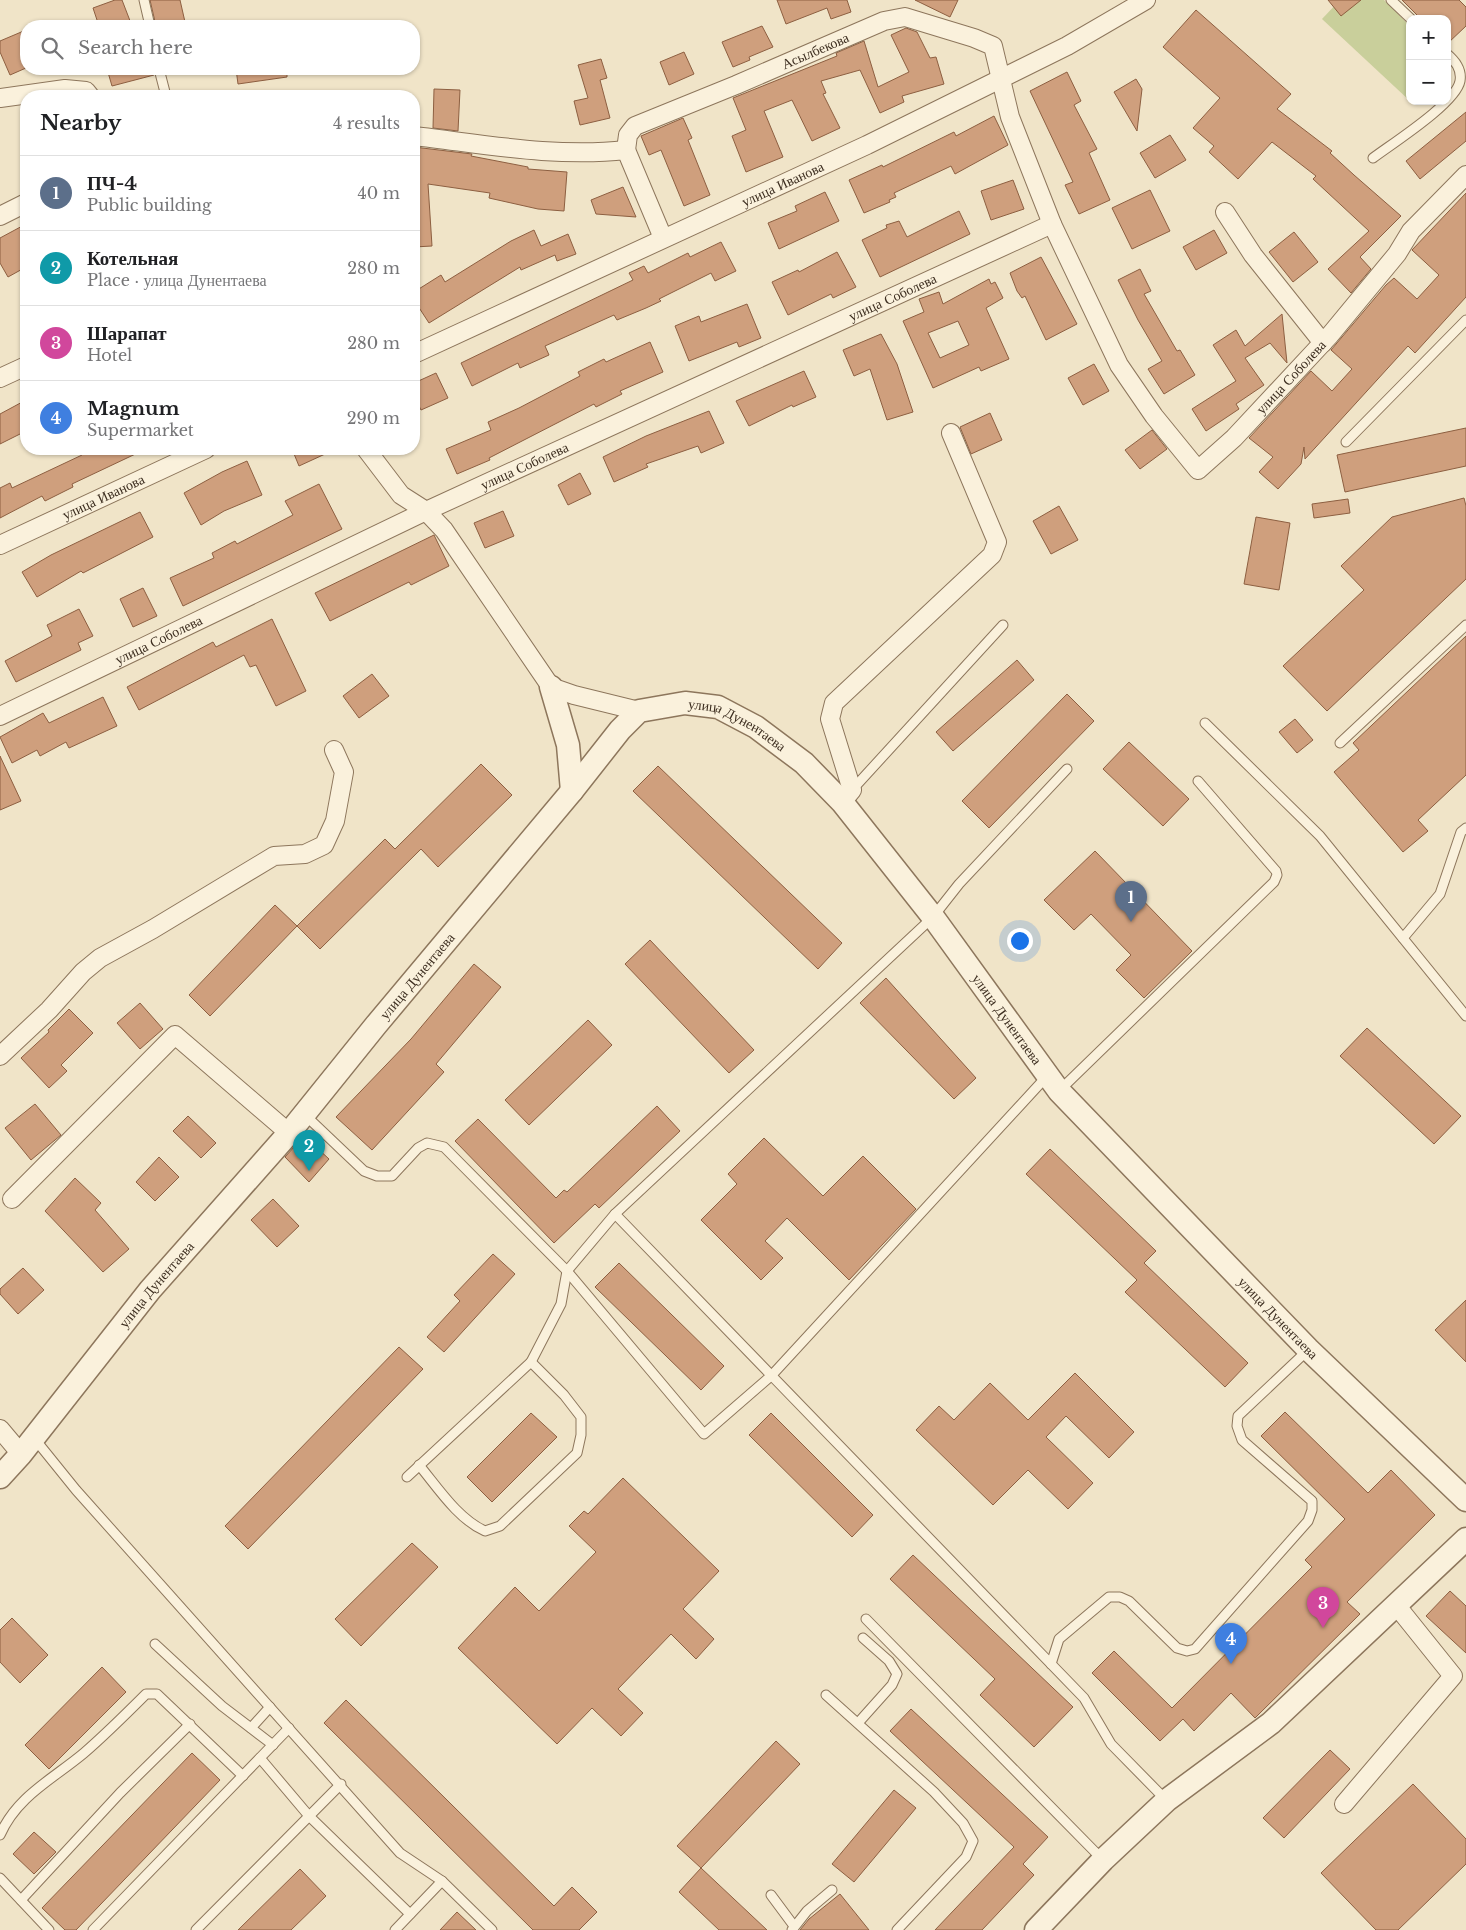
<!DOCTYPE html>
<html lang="en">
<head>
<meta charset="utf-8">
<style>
  :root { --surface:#fff; --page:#f2f2f2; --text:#202124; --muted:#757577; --line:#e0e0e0; --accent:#2563eb }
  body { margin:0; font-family:"Libre Baskerville",serif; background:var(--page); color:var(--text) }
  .controls { position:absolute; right:15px; top:15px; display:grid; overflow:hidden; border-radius:10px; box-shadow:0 1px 4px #0004 }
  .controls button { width:45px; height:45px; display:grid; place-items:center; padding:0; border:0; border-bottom:1px solid var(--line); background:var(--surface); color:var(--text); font:25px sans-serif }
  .you { position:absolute; left:1019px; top:940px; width:18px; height:18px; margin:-12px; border:4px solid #fff; border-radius:50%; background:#1a73e8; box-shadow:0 0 0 8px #1a73e833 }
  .badge { display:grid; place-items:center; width:32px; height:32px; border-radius:50%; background:var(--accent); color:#fff; font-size:16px; font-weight:700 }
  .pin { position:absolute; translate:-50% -41px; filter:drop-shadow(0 1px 2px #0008) }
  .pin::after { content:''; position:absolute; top:26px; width:18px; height:15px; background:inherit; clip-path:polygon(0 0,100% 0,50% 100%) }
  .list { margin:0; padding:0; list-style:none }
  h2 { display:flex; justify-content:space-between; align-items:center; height:65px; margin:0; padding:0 20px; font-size:21px }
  h2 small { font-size:16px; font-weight:400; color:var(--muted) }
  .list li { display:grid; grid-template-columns:32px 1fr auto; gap:15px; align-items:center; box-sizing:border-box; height:75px; padding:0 20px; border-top:1px solid var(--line) }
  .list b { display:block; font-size:19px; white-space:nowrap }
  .list p { margin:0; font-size:16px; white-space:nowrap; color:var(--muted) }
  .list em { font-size:16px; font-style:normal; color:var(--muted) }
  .icon { flex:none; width:28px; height:28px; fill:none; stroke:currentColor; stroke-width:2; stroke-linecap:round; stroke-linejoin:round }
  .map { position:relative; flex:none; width:1466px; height:1930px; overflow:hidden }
  .search { position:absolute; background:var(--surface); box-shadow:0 1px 4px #0004; left:20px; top:20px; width:400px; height:55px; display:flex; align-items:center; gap:12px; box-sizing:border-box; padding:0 18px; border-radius:20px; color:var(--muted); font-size:19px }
  .panel { position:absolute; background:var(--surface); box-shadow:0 1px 4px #0004; left:20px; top:90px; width:400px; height:365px; border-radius:20px }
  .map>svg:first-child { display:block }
  .green { fill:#c9cf9b }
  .building { fill:#cf9f7d; stroke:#8d5f41; fill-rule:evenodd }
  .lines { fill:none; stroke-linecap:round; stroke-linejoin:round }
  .service-casing { stroke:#8d765c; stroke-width:11 }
  .minor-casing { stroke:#8d765c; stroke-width:20 }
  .tertiary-casing { stroke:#8d765c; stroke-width:25 }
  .service { stroke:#faf1dc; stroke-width:9 }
  .minor { stroke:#faf1dc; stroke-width:18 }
  .tertiary { stroke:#faf1dc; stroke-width:22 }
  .labels { text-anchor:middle; stroke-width:5; stroke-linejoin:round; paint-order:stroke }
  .street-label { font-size:14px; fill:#3d2e20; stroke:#f7eed8 }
</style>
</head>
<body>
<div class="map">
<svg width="1466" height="1930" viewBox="0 0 1466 1930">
  <rect width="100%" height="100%" fill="#f0e4c8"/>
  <path class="green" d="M1340,0H1384L1410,26V101L1322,19Z"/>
  <g class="building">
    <path d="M115,0H122L132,26H99L93,8Z"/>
    <path d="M150,0H180L185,22L156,26Z"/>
    <path d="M777,0H847L851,12L831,19L827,8L786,24Z"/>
    <path d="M915,0H958L950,17Z"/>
    <path d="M1328,0H1361L1341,16Z"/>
    <path d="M1402,0H1459L1466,7V26L1447,44V19H1421Z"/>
    <path d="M1196,10L1291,94L1277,109L1332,151L1330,153L1354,175L1401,216L1360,257L1371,269L1351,293L1328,269L1369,231L1313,179L1316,176L1272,142L1238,179L1209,152L1214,146L1193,128L1220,98L1163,47Z"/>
    <path d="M762,26L773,47L749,57L750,60L733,67L722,42Z"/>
    <path d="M906,28L917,32L930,58L936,57L944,84L902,96L904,102L880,113L860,70L821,81L826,93L823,94L840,128L812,141L792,100L764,111L783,157L746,172L732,136L746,130L733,98L837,56L836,53L864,41L878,87L909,72L891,35Z"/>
    <path d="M26,30V68L10,75L0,52V41Z"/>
    <path d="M684,52L694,74L669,85L660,62Z"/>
    <path d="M601,59L607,78L600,80L610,118L580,125L574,101L588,98L578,65Z"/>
    <path d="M107,69H153L154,75L112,86Z"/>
    <path d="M236,69H287V77L238,84Z"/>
    <path d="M1067,72L1081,101L1074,105L1097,149L1089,153L1110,200L1079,214L1065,185L1073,182L1030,91Z"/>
    <path d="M1136,79L1142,89L1137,131L1114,92Z"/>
    <path d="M434,89L460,90L458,131L433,128Z"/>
    <path d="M1466,112V141L1420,179L1406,161Z"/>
    <path d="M994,116L1008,145L955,174L951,166L894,193L896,197L889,200L890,202L864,213L849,180L882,165L883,167L954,132L956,136Z"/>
    <path d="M683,118L692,138L688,140L710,195L684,206L661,150L649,155L641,136Z"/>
    <path d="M1170,135L1186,160L1155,178L1140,153Z"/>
    <path d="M414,147L472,154L471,156L528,167V169L567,172L564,211L538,209L489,198L490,193L428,184L432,246L414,247Z"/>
    <path d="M1013,180L1024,209L991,220L981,191Z"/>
    <path d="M623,187L636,217L596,214L591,200Z"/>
    <path d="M1150,190L1170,231L1132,249L1112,208Z"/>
    <path d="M825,192L839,221L779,249L768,223L797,211L795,206Z"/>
    <path d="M1466,193V297L1415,353L1408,346L1305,459L1304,447L1301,464L1278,489L1259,472L1273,457L1249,438L1311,371L1332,391L1352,369L1331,350L1386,285L1394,278L1417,299L1439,275L1412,250Z"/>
    <path d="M959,211L970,234L880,277L862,240L887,228L886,225L899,221L907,237Z"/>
    <path d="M26,224V267L8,277L0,263V238Z"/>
    <path d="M534,230L541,246L568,234L576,254L557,261L555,255L521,270L520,267L429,323L414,300V292L441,275L445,282L511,241Z"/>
    <path d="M1214,230L1227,253L1196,270L1183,247Z"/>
    <path d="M1294,232L1318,262L1293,282L1269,252Z"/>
    <path d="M721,242L736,271L715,281L711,273L659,299L661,301L646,308L617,320L614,315L545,346L549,355L520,368L518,363L472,386L461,363L633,280L629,273L644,266L648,273L688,253L690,257Z"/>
    <path d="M837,252L856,287L833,298L831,294L788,315L772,282L798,270L799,272Z"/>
    <path d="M1041,257L1077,324L1046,340L1025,296L1022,298L1017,291L1010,273Z"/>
    <path d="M1140,269L1151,291L1144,294L1177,351L1180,350L1195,375L1164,394L1148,369L1162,361L1138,320L1118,280Z"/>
    <path d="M989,279L991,284L995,282L1003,298L986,308L1009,359L981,371L979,367L933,388L903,321L924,312L919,299L939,292L943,304ZM958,321L969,345L940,358L928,333Z"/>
    <path d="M747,304L761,338L739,347L737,342L689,361L675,326L699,316L701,322Z"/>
    <path d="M1282,314L1287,363L1270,343L1245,358L1264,385L1236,404L1239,409L1206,431L1192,409L1236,381L1213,345L1236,330L1245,346Z"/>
    <path d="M881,334L897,364L913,412L887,420L870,369L854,376L843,350Z"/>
    <path d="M650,342L663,372L620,391L622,394L596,407L594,404L489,458L490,460L457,474L446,449L491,430L488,422L519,408L580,376L578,372L604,359L606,362Z"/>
    <path d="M1094,364L1109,391L1083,405L1068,378Z"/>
    <path d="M804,371L816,397L793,407L792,405L749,426L736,401Z"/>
    <path d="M436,373L448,398L421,410L414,396V383Z"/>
    <path d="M26,400V431L0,444V414Z"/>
    <path d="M709,411L724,443L701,453L698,446L646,464L648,467L614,482L603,457L646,436Z"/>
    <path d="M990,413L1002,440L971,454L960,427Z"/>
    <path d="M1466,428V466L1345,492L1337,455Z"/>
    <path d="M1152,430L1167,449L1140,469L1125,450Z"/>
    <path d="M79,449H146L72,484L73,487L45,501L42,496L0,518V488L10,483L12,488L82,455Z"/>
    <path d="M292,449H336L299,466Z"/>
    <path d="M247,461L262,495L224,511L201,525L184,493L222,472Z"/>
    <path d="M580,473L591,494L568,505L558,485Z"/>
    <path d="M319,484L342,529L183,606L170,578L214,558L212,553L235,541L237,544L293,515L285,501Z"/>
    <path d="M1464,498L1466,506V579L1327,711L1283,666L1364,590L1341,566L1392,517Z"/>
    <path d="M1348,499L1350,513L1314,518L1312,504Z"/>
    <path d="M1059,506L1078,540L1051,554L1033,521Z"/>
    <path d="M503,511L514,536L485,548L474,523Z"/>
    <path d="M140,512L153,537L83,573L81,571L37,597L22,572L51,555Z"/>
    <path d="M1256,517L1290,523L1279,590L1244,584Z"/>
    <path d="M434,535L449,566L411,585L409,582L330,621L315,593Z"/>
    <path d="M143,588L157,616L133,627L120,599Z"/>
    <path d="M79,609L93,636L78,643L81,650L16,682L5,661L52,636L47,625Z"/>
    <path d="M272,619L306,691L276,706L256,665L250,667L244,655L139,710L127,687L213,642L216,647Z"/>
    <path d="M1466,636V775L1418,820L1428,831L1403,852L1334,772L1359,750L1353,743Z"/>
    <path d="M1017,660L1034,680L953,751L936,732Z"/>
    <path d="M372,674L389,696L359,718L343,696Z"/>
    <path d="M1067,694L1094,721L989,828L962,801Z"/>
    <path d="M103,697L117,726L69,748L66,742L40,756L37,750L12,763L0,737L43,713L49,723Z"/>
    <path d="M1295,719L1313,740L1297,753L1279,732Z"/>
    <path d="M1129,742L1189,799L1163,826L1103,769Z"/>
    <path d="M0,756L21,801L0,810Z"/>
    <path d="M481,764L512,795L438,867L421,849L320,949L297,926L385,839L395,849Z"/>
    <path d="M658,766L842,943L818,969L633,791Z"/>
    <path d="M1095,851L1192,951L1144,998L1116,970L1131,955L1091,914L1074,930L1044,900Z"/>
    <path d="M275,905L297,926L210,1016L189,995Z"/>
    <path d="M650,940L754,1050L729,1073L625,964Z"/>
    <path d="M474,964L501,987L436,1064L444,1072L372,1150L336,1117L411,1039Z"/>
    <path d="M886,978L976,1078L954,1099L860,1003Z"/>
    <path d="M140,1003L163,1029L140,1049L117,1023Z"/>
    <path d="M69,1009L93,1033L61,1065L67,1071L49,1088L21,1058L49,1032L48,1030Z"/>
    <path d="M588,1020L612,1045L529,1125L505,1100Z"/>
    <path d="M1367,1028L1461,1116L1434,1144L1340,1056Z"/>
    <path d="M35,1104L61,1135L31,1160L5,1128Z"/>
    <path d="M657,1106L680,1131L599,1208L595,1204L554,1243L455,1141L478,1119L556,1198L564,1190L567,1192Z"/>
    <path d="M188,1116L216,1143L201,1158L173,1131Z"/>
    <path d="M304,1136L329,1159L309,1182L285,1157Z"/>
    <path d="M764,1138L823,1196L863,1156L916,1209L849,1280L787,1218L765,1241L783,1258L761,1280L701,1220L737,1184L728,1174Z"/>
    <path d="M1050,1149L1156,1251L1144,1263L1248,1363L1225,1387L1125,1292L1137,1280L1026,1174Z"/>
    <path d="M159,1157L179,1177L155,1201L136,1182Z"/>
    <path d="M75,1178L101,1203L95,1210L129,1249L103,1272L45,1211Z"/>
    <path d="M273,1199L299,1226L277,1247L251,1220Z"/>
    <path d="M493,1254L515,1274L444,1352L427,1337L460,1301L454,1295Z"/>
    <path d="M619,1263L724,1366L701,1390L595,1287Z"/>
    <path d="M23,1268L44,1290L18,1314L0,1294V1289Z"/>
    <path d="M1466,1300V1362L1435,1330Z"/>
    <path d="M399,1347L423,1369L248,1549L225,1526Z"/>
    <path d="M1075,1373L1134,1432L1109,1458L1066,1416L1046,1437L1093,1483L1068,1509L1028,1470L993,1505L916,1430L939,1406L954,1420L990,1383L1028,1420Z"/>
    <path d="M1285,1412L1368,1493L1391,1470L1435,1515L1347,1602L1360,1614L1255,1718L1231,1693L1194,1731L1183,1719L1160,1741L1092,1673L1114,1651L1172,1708L1312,1567L1305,1560L1345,1519L1261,1436Z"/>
    <path d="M531,1413L557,1437L492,1502L467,1477Z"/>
    <path d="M771,1413L873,1515L852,1537L749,1435Z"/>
    <path d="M623,1478L719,1571L683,1609L714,1639L696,1659L671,1634L618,1689L643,1713L621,1736L592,1708L557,1744L458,1648L515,1587L539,1611L596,1552L569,1526L584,1511L588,1514Z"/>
    <path d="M412,1543L438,1567L361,1646L335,1619Z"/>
    <path d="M913,1555L1073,1707L1034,1747L980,1695L995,1679L890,1579Z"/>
    <path d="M1450,1591L1466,1606V1653L1426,1616Z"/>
    <path d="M12,1618L48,1655L20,1683L0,1662V1630Z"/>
    <path d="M102,1667L126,1692L49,1769L25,1745Z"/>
    <path d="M346,1700L554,1906L572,1887L597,1912L579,1930H533L324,1723Z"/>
    <path d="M911,1709L1048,1837L1023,1864L1034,1875L982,1930H935L1014,1847L890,1731Z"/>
    <path d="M776,1741L800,1764L701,1868L677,1846Z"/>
    <path d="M1330,1750L1350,1769L1284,1838L1263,1818Z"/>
    <path d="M192,1753L220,1780L76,1930H65L42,1908Z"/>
    <path d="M1413,1784L1466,1839V1864L1398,1930H1376L1321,1873Z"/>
    <path d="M894,1790L916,1808L854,1882L832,1864Z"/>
    <path d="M34,1832L56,1852L34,1874L13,1854Z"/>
    <path d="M701,1868L767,1930H719L679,1892Z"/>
    <path d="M300,1869L326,1896L291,1930H238Z"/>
    <path d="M840,1894L869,1930H800L809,1919Z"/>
    <path d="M457,1912L476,1930H440Z"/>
  </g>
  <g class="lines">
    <g class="service-casing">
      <g id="service">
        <path d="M144,0L150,26"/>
        <path d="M1391,0L1411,19"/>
        <path d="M159,69L166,96"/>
        <path d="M1373,158C1393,143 1456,103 1460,81C1462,69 1455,61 1447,54"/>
        <path d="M1346,442L1466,320"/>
        <path d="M1205,723L1320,836L1466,1016"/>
        <path d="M1340,743L1466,625"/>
        <path d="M852,790L1003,625"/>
        <path d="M1403,938L1440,894L1461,832L1466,828"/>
        <path d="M1059,1091L1274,882L1277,875L1276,871L1198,781"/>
        <path d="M304,1114L364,1171L377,1176H392L418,1148L427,1143L444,1147L567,1271L704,1434L772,1375L1048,1075"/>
        <path d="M615,1214L1084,1698L1111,1744L1166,1800"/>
        <path d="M34,1438L76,1490L400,1853L442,1881L492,1930"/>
        <path d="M419,1465C438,1488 458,1519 485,1531L500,1526L577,1453L581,1435V1417L564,1395L531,1362"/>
        <path d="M407,1477L531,1362L561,1304L567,1271L615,1214L933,917L959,884L1067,769"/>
        <path d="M866,1619L1103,1860"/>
        <path d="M155,1644L222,1706L273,1745"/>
        <path d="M1051,1664L1059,1639L1109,1597H1120L1129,1601L1177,1648L1187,1651L1195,1649L1308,1521L1312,1510V1501L1242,1440L1237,1426L1238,1416L1308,1350"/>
        <path d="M826,1695L934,1792L963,1823L973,1841L966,1857L897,1930"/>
        <path d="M858,1723L892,1685L897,1674L889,1661L863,1638"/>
        <path d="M251,1728L270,1707"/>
        <path d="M260,1758L309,1816L410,1914"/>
        <path d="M0,1835C17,1796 53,1779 84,1753C106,1734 126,1714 146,1694H157L243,1776"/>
        <path d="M0,1878L49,1930"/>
        <path d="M771,1895L794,1926"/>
        <path d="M21,1900L120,1793L190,1724"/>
        <path d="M93,1930L289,1728"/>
        <path d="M196,1930L341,1784"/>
        <path d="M395,1930L442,1881"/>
        <path d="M792,1930L807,1911L832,1890"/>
      </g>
    </g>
    <g class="minor-casing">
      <g id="minor">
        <path d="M0,98L65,89L86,91L90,96"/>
        <path d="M414,136C484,144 555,158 626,150L663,238"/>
        <path id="s1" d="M626,150L628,135L635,126L736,85L884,21L905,17L974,38L993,46L1010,117L1052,224L1119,365L1154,416L1198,470L1234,438L1330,335L1397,254L1411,231L1466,175"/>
        <path d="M1225,212L1253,255L1323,343"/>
        <path d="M0,216L26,203"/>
        <path id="s2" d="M414,354L867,145L1067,46L1146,0"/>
        <path d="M0,378L26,366"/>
        <path d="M366,449L401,495L426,511L444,530L551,687L574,695L639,711"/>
        <path id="s3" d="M0,545L206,449"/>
        <path id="s4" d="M0,716L426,511L1052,224"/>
        <path d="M842,802L852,790L830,719L834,703L992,555L997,542L951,433"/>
        <path d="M0,1056L49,1010L83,972L100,958L153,929L274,856L305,854L324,845L335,821L344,772L334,750"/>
        <path d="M12,1199L175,1035L289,1133"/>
        <path d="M0,1429L21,1454"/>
        <path d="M1344,1804L1453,1676L1396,1605"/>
      </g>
    </g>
    <g class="tertiary-casing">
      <g id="tertiary">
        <path d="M551,687L568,745L572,791"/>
        <path id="s5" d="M0,1477L21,1454L150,1290L289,1133L376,1025L572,791L620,730L639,711L685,703L718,707L756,727L804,763L842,802L933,917L1059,1091L1308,1349L1466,1500"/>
        <path d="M1036,1930L1103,1860L1167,1800L1271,1723L1466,1539"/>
      </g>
    </g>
    <use href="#service" class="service"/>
    <use href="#minor" class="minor"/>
    <use href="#tertiary" class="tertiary"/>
  </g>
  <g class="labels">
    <g class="street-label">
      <text dy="5" stroke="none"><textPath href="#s1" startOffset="222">Асылбекова</textPath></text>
      <text dy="5" stroke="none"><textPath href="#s2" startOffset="406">улица Иванова</textPath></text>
      <text dy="5" stroke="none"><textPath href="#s4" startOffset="986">улица Соболева</textPath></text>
      <text dy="5" stroke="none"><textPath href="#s1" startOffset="1018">улица Соболева</textPath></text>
      <text dy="5" stroke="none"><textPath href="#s4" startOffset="581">улица Соболева</textPath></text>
      <text dy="5" stroke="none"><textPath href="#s3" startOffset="114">улица Иванова</textPath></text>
      <text dy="5" stroke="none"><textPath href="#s4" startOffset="176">улица Соболева</textPath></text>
      <text dy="5" stroke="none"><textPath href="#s5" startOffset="1102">улица Дунентаева</textPath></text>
      <text dy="5" stroke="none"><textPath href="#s5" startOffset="652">улица Дунентаева</textPath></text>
      <text dy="5" stroke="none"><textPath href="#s5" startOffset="1508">улица Дунентаева</textPath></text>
      <text dy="5" stroke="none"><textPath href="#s5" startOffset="248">улица Дунентаева</textPath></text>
      <text dy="5" stroke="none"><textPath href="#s5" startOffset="1912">улица Дунентаева</textPath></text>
    </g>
  </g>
</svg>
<div class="controls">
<button>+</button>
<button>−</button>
</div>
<div class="you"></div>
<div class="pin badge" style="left:1131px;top:922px;background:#5c6f8a">1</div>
<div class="pin badge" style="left:309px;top:1171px;background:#0f9aa8">2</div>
<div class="pin badge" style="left:1323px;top:1628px;background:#d1479c">3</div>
<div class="pin badge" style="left:1231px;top:1664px;background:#3f7fe0">4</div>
<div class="search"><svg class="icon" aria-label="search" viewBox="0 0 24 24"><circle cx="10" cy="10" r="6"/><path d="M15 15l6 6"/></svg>Search here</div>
<section class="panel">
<h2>Nearby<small>4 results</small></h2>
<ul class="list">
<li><span class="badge" style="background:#5c6f8a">1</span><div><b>ПЧ-4</b><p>Public building</p></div><em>40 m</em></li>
<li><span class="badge" style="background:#0f9aa8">2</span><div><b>Котельная</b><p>Place · улица Дунентаева</p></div><em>280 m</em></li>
<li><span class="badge" style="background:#d1479c">3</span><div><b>Шарапат</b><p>Hotel</p></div><em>280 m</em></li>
<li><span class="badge" style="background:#3f7fe0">4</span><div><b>Magnum</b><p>Supermarket</p></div><em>290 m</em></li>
</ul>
</section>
</div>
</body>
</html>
